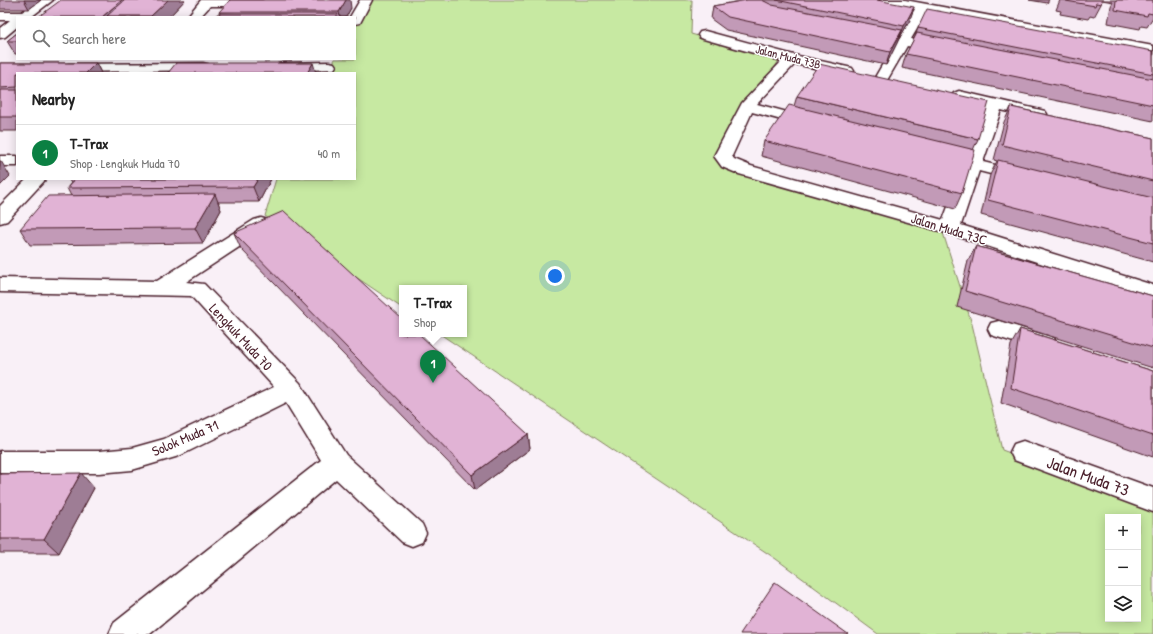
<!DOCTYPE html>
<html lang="en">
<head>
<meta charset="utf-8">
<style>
  :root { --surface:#fff; --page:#f2f2f2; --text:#222; --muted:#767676; --line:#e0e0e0; --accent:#0b8043 }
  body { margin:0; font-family:"Patrick Hand",sans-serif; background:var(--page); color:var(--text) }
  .controls { position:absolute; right:12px; bottom:12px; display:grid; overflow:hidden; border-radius:0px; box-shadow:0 2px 10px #0003 }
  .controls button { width:36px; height:36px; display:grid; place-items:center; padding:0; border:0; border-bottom:1px solid var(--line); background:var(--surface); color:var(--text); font:20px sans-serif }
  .you { position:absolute; left:555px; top:276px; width:14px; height:14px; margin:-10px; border:3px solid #fff; border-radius:50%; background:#1a73e8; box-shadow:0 0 0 6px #1a73e833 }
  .badge { display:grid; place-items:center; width:26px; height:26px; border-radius:50%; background:var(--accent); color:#fff; font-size:13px; font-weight:700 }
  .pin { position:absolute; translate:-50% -33px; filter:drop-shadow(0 1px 2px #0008) }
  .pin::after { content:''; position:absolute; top:21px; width:14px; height:12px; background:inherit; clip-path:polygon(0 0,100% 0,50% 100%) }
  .popup { position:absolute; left:399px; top:285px; width:68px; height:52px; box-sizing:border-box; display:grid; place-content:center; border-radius:0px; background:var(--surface); filter:drop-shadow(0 1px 3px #0005); font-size:13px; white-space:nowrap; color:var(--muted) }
  .popup b { font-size:15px; color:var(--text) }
  .popup::after { content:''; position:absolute; left:50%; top:100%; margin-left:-8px; border:8px solid transparent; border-top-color:var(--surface) }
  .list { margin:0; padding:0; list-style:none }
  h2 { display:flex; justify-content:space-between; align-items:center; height:52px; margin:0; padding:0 16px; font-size:17px }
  h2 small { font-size:13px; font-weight:400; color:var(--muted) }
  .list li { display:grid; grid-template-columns:26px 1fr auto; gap:12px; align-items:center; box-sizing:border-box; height:56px; padding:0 16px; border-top:1px solid var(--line) }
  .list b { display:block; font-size:15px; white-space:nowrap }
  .list p { margin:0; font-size:13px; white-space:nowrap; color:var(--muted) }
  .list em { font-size:13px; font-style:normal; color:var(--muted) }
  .icon { flex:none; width:22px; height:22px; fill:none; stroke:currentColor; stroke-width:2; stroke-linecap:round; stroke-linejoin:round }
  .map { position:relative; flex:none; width:1153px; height:634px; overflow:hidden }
  .search { position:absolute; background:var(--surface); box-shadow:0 2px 10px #0003; left:16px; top:16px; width:340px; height:44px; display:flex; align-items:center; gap:10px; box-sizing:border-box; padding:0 14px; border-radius:0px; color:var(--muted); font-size:15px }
  .panel { position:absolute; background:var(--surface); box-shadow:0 2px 10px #0003; left:16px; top:72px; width:340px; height:108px; border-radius:0px }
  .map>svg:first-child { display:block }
  .green { fill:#c7e9a2; stroke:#888466; fill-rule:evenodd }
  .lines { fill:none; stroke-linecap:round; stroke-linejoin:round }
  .minor-casing { stroke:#4a1f2b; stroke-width:3 }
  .minor { fill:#fff; fill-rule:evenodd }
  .wall { fill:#c29ab7; stroke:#4a1f2b }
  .shaded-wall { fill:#9e7d95; stroke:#4a1f2b }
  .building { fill:#e1b3d5; stroke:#4a1f2b }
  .labels { text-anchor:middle; stroke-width:3; stroke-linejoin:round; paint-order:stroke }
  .far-street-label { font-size:12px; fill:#4a1f2b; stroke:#fff }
  .street-label { font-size:14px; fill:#4a1f2b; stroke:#fff }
  .near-street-label { font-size:17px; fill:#4a1f2b; stroke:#fff }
</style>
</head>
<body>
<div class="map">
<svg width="1153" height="634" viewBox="0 0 1153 634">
  <rect width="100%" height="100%" fill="#f9f0f7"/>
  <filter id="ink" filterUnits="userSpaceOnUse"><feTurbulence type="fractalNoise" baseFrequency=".025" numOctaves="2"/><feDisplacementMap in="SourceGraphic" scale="8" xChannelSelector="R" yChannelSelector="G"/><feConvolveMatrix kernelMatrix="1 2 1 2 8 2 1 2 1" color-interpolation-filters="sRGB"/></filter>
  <g filter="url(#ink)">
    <path class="green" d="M366,0H692L691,34L780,59L720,154L734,168L943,233L972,324L1002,450L1153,507V634H878L776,559L440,334H464V288H402V308L265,216L276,179H355V73H327L335,59H355V20ZM1108,517H1138V619H1108Z"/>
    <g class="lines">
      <g class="minor-casing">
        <g id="minor">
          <path d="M39,0H53L31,17H17V27L5,37L0,38V28L10,20H0V12H22Z"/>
          <path d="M201,0H262L263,2L257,6H210L200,17H187Z"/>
          <path d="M360,0H372L360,23L355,24V17H350Z"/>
          <path d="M879,0H905L1153,46V54L927,12L911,39L947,46L949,49L947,52L942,53L907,46L886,82H876L874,79L895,43L865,37L863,34L865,31L870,30L899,36L915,9L881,3Z"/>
          <path d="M705,31L794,55L852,68L854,71L852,74L847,75L795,64L757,104L817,120L819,123L817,126L811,128L752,112L732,156L734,159L751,166L943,220L963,167L935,160L932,156L935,152L941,151L967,158L986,107L954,99L951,96L954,93L959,91L1045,111L1047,114L1045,117L1039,119L1001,110L983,162L1028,173L1031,177L1028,181L1022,182L979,171L961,225L1153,285V299L943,232L739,174L722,167L714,156L742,103L782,61L700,38L698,35L700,32Z"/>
          <path d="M329,62L334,63L336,66L334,69L283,71L278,70L276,67L278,64L283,63Z"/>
          <path d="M203,63L208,64L210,67L208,70L69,72L64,71L62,68L64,65L69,64Z"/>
          <rect x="0" y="156" width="17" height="10"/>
          <path d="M27,179H46L7,221L0,223V206Z"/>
          <path d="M261,218L268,220L271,224L268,228L186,282L204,284L300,383L346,455L422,524L426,533L422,542L412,546L402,542L336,479L150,634H109L114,623L321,460L286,403L179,456L132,470L99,473H0V451H99L132,448L164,439L274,387L191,296L0,292V278L157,281L254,220Z"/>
          <path d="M999,321L1054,338L1057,344L1054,350L1046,352L991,335L988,329L991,323Z"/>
          <path d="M1023,441L1153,488V512L1014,460L1010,452L1014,444Z"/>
        </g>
      </g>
      <use href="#minor" class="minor"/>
    </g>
    <g class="wall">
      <path d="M0,0H41L29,9H0Z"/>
      <path d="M185,0L169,17H38Z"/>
      <path d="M747,0H877L910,20L899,39L886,65L726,30L711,19L713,6Z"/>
      <path d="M1029,0H1049L1047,3Z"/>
      <path d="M1060,0H1153V17L1147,27L1141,26L1140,29L1108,23L1111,6L1113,2L1102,0L1101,4L1094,17L1090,16L1088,19L1060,14L1061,11L1056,10Z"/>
      <path d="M351,8L346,17H215L220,14L219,12Z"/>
      <path d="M918,28L1153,51V121L902,68L906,54L914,39Z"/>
      <path d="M17,33V54H15L7,41Z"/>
      <path d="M0,63H96L101,73H17V131H0Z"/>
      <path d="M797,96L978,139L973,150L962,193L955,209L761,156L764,141L794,106Z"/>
      <path d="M1011,107L1153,138V262L981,215L990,175L997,161L994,160L1004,122Z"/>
      <path d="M68,179H271L259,202H218L221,210L203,243L30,245L20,229L71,196L67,188L71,183Z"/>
      <path d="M234,233L528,434L530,449L475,490L241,249Z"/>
      <path d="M976,246L1153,296V368L957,307L968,261Z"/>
      <path d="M1020,329L1153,371V457L1001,403L1011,345Z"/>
      <path d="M0,474L94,488L59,553H0Z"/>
    </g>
    <g class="shaded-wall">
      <path d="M24,0H41L29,9Z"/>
      <path d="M122,0H141L107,16L108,17H102Z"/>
      <path d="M168,0H185L169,17H152L151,16Z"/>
      <path d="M346,0H350L351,8L346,17H340L339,12Z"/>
      <path d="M914,7L910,20L899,39L904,26Z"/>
      <path d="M902,30L897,43L886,65L890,52Z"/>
      <path d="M96,63L101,73H86Z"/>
      <path d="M313,63L316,73H307Z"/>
      <path d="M0,161H1L10,176L0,186Z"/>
      <path d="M258,179H271L259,202L253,187Z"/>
      <path d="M215,194L221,210L203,243L195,228Z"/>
      <path d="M528,434L530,449L475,490L472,475Z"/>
      <path d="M81,473L94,488L59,553L44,539Z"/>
    </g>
    <g class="building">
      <path d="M61,0H122L102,17H38Z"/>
      <path d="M125,0H168L151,16H107Z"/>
      <path d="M230,0H346L339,12H219Z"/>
      <path d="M747,0H762L772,5L902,30L890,52L728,17L713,6Z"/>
      <path d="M776,0H877L914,7L904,26Z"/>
      <path d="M1066,0H1102L1101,4L1096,3L1095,6L1066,1Z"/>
      <path d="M1116,0H1153V14L1148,13L1147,16L1115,10Z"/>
      <path d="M927,9L1153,51V74L918,28Z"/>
      <path d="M217,14H338L336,17H215Z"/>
      <path d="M17,33V41H7Z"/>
      <path d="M917,33L1153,79V105L906,54Z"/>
      <path d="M0,63H96L86,73H17V87L0,88Z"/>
      <path d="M176,63H313L307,73H168Z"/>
      <path d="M819,64L989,102L978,139L797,96Z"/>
      <rect x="0" y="90" width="17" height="27"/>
      <path d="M789,105L975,150L962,193L764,141Z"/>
      <path d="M1011,107L1153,138V181L1002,145Z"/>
      <path d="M998,160L1153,198V243L988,200Z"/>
      <path d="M75,179H258L253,187L67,188Z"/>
      <path d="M215,194L195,228L20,229L48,196Z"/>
      <path d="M284,211L402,319V334H419L528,434L472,475L234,233Z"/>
      <path d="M976,246L1153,296V348L965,291Z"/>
      <path d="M1020,329L1153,371V436L1011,388Z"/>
      <path d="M81,473L44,539H0V474Z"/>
      <path d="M775,582L848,634H740Z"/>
    </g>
  </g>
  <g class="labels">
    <g class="far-street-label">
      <text transform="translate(788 57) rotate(14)" y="4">Jalan Muda 73B</text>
    </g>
    <g class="street-label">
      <text transform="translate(949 229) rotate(17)" y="5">Jalan Muda 73C</text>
      <text transform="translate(241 337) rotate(47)" y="5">Lengkuk Muda 70</text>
      <text transform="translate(185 438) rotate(-23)" y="5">Solok Muda 71</text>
    </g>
    <g class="near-street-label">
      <text transform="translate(1088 476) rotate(20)" y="6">Jalan Muda 73</text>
    </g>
  </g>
</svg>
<div class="controls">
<button>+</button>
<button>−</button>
<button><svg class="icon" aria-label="layers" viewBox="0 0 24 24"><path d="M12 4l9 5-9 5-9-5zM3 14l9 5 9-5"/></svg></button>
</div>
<div class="you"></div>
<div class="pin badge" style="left:433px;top:383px">1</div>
<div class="popup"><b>T-Trax</b>Shop</div>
<div class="search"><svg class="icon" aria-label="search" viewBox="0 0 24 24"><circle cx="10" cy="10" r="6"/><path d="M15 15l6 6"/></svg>Search here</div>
<section class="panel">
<h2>Nearby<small></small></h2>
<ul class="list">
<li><span class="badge">1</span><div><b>T-Trax</b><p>Shop · Lengkuk Muda 70</p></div><em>40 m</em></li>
</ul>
</section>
</div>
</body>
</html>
